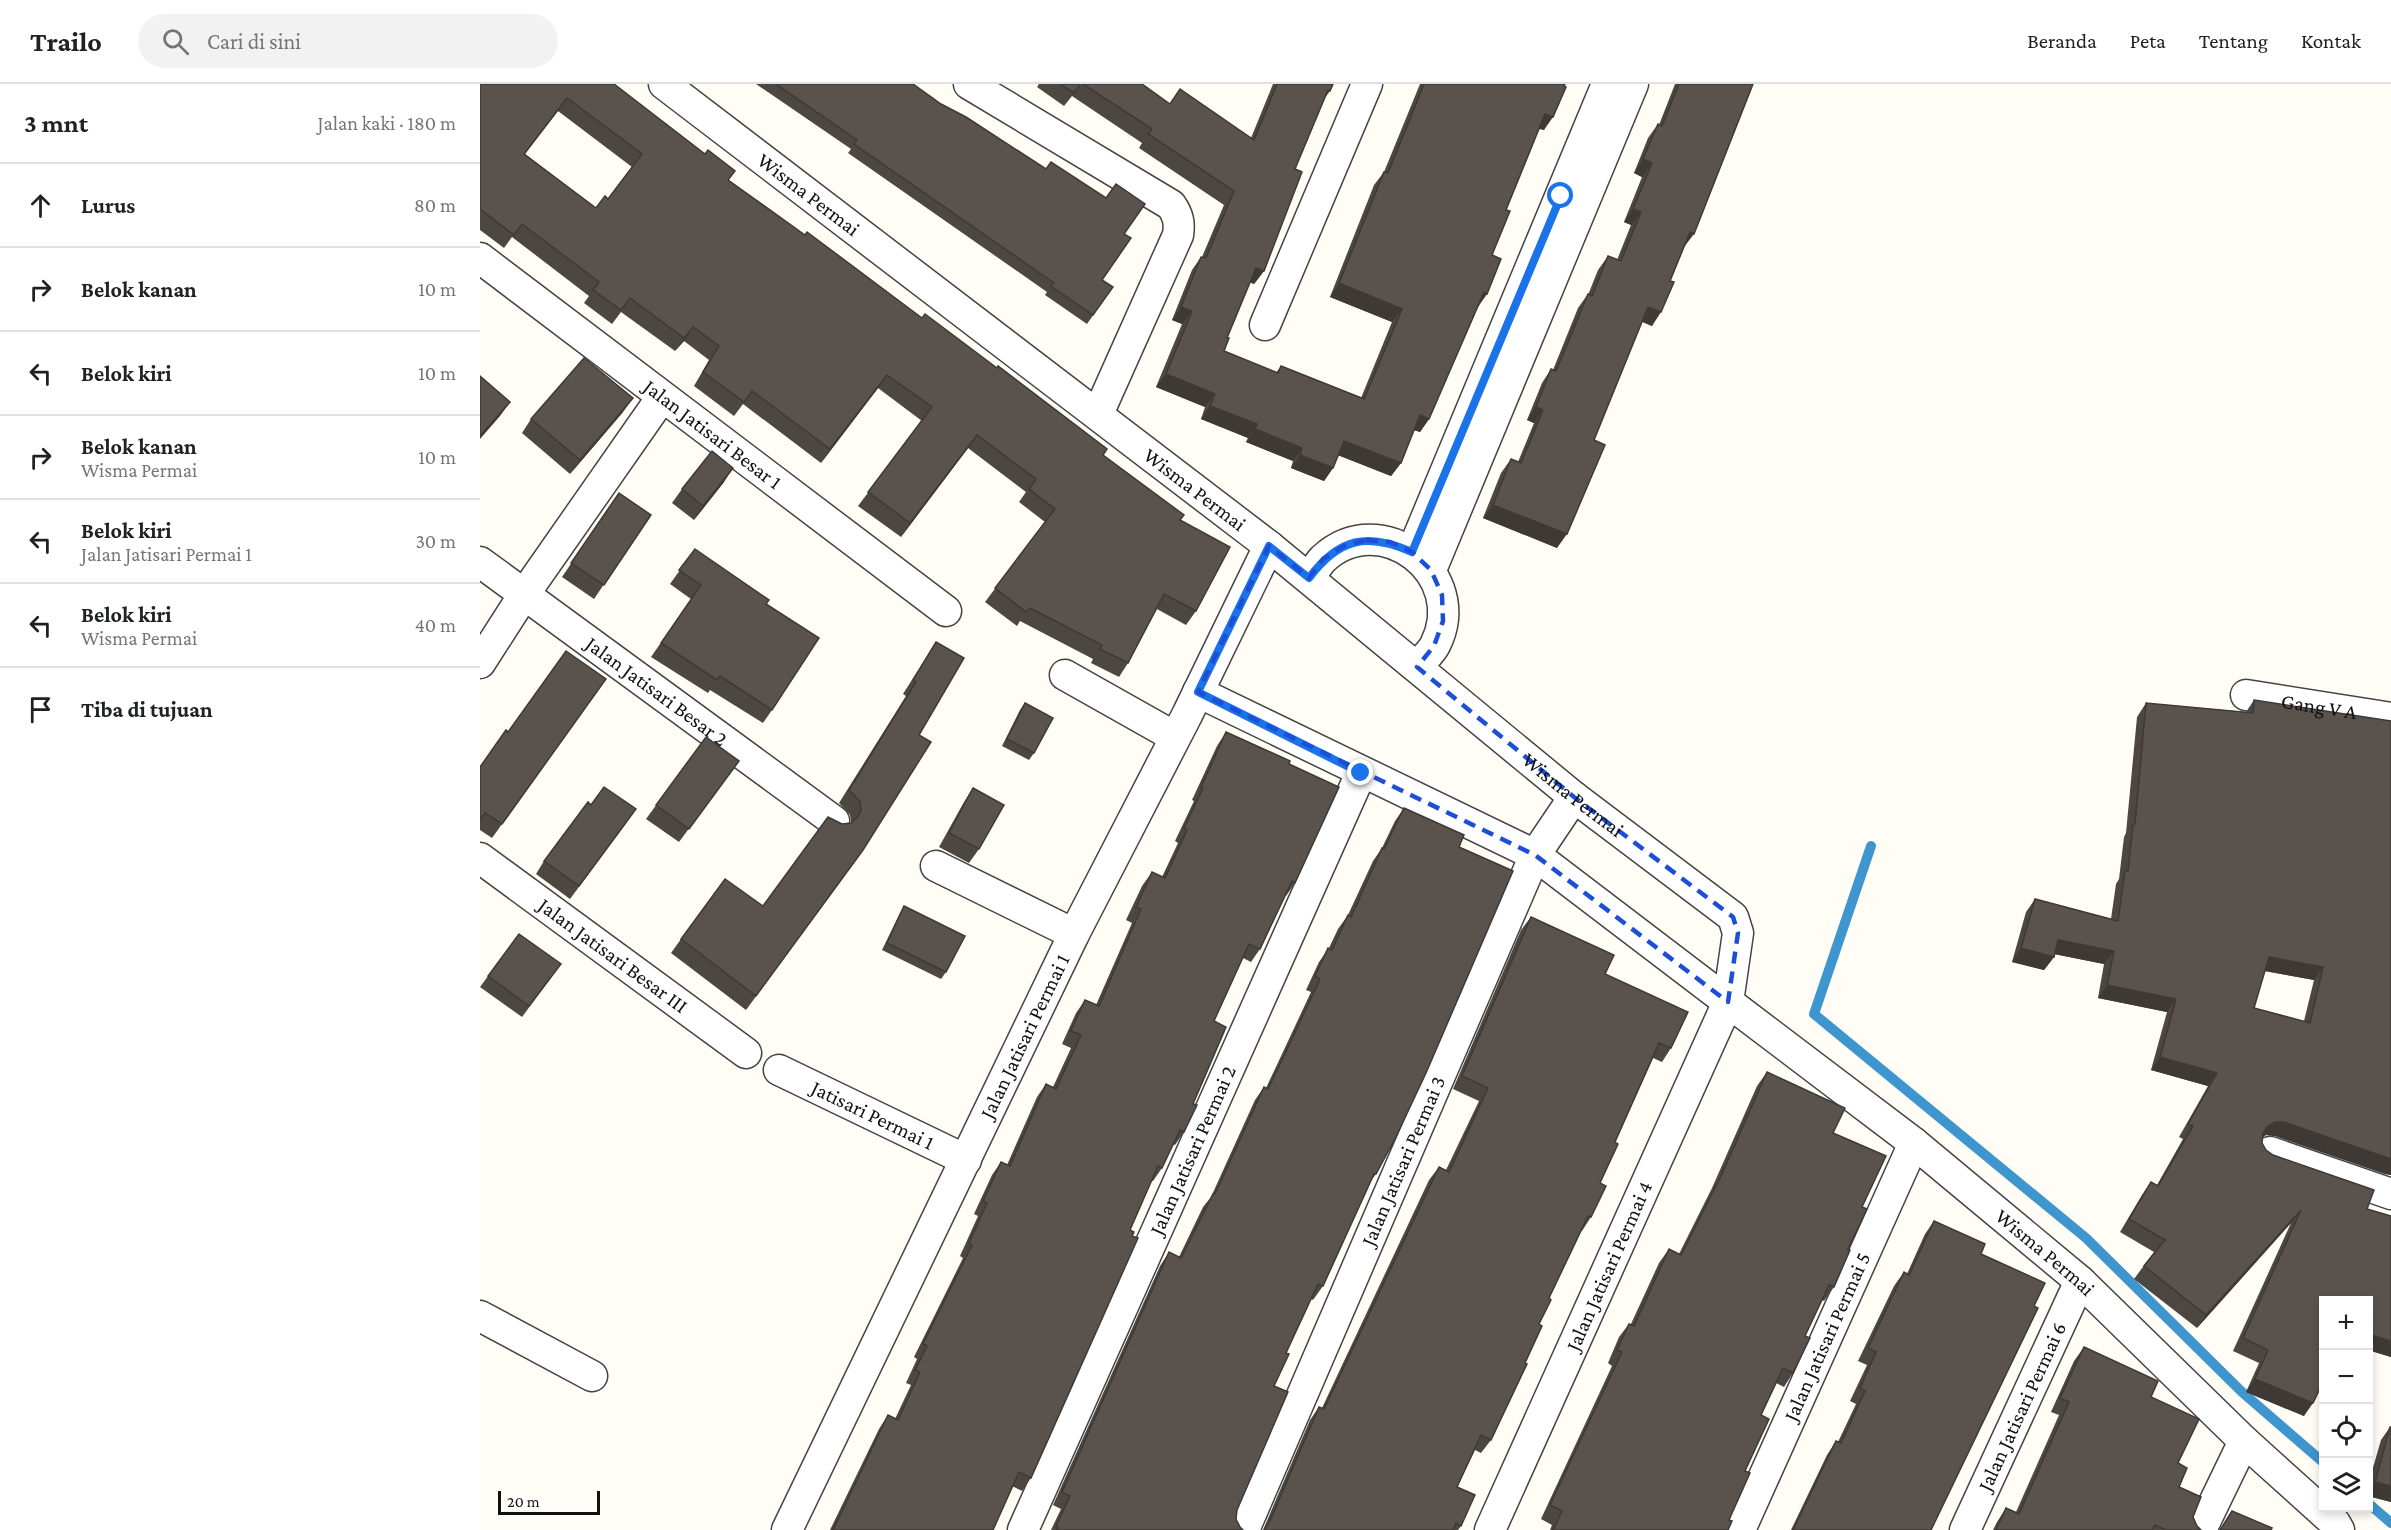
<!DOCTYPE html>
<html lang="id">
<head>
<meta charset="utf-8">
<style>
  :root { --surface:#fff; --page:#f2f2f2; --text:#202124; --muted:#757577; --line:#e0e0e0 }
  body { margin:0; font-family:"Crimson Pro",serif; background:var(--page); color:var(--text) }
  .controls { position:absolute; right:18px; bottom:18px; display:grid; overflow:hidden; border-radius:0px; box-shadow:0 3px 9px #0003 }
  .controls button { width:54px; height:54px; display:grid; place-items:center; padding:0; border:0; border-bottom:2px solid var(--line); background:var(--surface); color:var(--text); font:30px sans-serif }
  .scale { position:absolute; left:18px; bottom:15px; width:102px; box-sizing:border-box; padding-left:6px; border:3px solid #111; border-top:0; font-size:16px; line-height:21px; white-space:nowrap; color:#111; -webkit-text-stroke:4px #fff; paint-order:stroke }
  .stop { position:absolute; width:18px; height:18px; margin:-14px; border:4px solid #1a73e8; border-radius:50%; background:#fff }
  .stop.end { background:#1a73e8; border-color:#fff; box-shadow:0 2px 6px #0008 }
  .list { margin:0; padding:0; list-style:none }
  h2 { display:flex; justify-content:space-between; align-items:center; height:78px; margin:0; padding:0 24px; font-size:26px }
  h2 small { font-size:20px; font-weight:400; color:var(--muted) }
  .list li { display:grid; grid-template-columns:39px 1fr auto; gap:18px; align-items:center; box-sizing:border-box; height:84px; padding:0 24px; border-top:2px solid var(--line) }
  .list b { display:block; font-size:22px; white-space:nowrap }
  .list p { margin:0; font-size:20px; white-space:nowrap; color:var(--muted) }
  .list em { font-size:20px; font-style:normal; color:var(--muted) }
  .icon { flex:none; width:33px; height:33px; fill:none; stroke:currentColor; stroke-width:2; stroke-linecap:round; stroke-linejoin:round }
  .map { position:relative; flex:none; width:1911px; height:1446px; overflow:hidden }
  header { display:flex; align-items:center; gap:36px; box-sizing:border-box; height:84px; padding:0 30px; background:var(--surface); border-bottom:2px solid var(--line) }
  header strong { font-size:28px }
  nav { display:flex; gap:33px; margin-inline-start:auto; font-size:21px }
  .search { width:420px; height:54px; background:var(--page); display:flex; align-items:center; gap:15px; box-sizing:border-box; padding:0 21px; border-radius:33px; color:var(--muted); font-size:22px }
  main { display:flex }
  aside { flex:1; background:var(--surface) }
  .map>svg:first-child { display:block }
  .lines { fill:none; stroke-linecap:round; stroke-linejoin:round }
  .stream { stroke:#3f96cf; stroke-width:10 }
  .street-casing { stroke:#444; stroke-width:33 }
  .street { stroke:#fff; stroke-width:30 }
  .wall { fill:#4d4742; fill-rule:evenodd }
  .shaded-wall { fill:#3f3936 }
  .building { fill:#5a524d; stroke:#3f3936; stroke-width:1.5; fill-rule:evenodd }
  .route { stroke:#1a73e8; stroke-width:8 }
  .marked { fill:none; stroke:#1d4ed8; stroke-width:4.5; stroke-dasharray:12 8; stroke-linejoin:round }
  .labels { text-anchor:middle; stroke-width:6; stroke-linejoin:round; paint-order:stroke }
  .street-label { font-size:21px; fill:#111; stroke:#fff }
</style>
</head>
<body>
<header>
<strong>Trailo</strong>
<div class="search"><svg class="icon" aria-label="search" viewBox="0 0 24 24"><circle cx="10" cy="10" r="6"/><path d="M15 15l6 6"/></svg>Cari di sini</div>
<nav><a>Beranda</a><a>Peta</a><a>Tentang</a><a>Kontak</a></nav>
</header>
<main>
<aside>
<h2>3 mnt<small>Jalan kaki · 180 m</small></h2>
<ul class="list">
<li><svg class="icon" aria-label="ahead" viewBox="0 0 24 24"><path d="M12 20V5M6 11l6-6 6 6"/></svg><div><b>Lurus</b></div><em>80 m</em></li>
<li><svg class="icon" aria-label="right" viewBox="0 0 24 24"><path d="M7 20v-9h11M14 6l5 5-5 5"/></svg><div><b>Belok kanan</b></div><em>10 m</em></li>
<li><svg class="icon" aria-label="left" viewBox="0 0 24 24"><path d="M17 20v-9H6M10 6l-5 5 5 5"/></svg><div><b>Belok kiri</b></div><em>10 m</em></li>
<li><svg class="icon" aria-label="right" viewBox="0 0 24 24"><path d="M7 20v-9h11M14 6l5 5-5 5"/></svg><div><b>Belok kanan</b><p>Wisma Permai</p></div><em>10 m</em></li>
<li><svg class="icon" aria-label="left" viewBox="0 0 24 24"><path d="M17 20v-9H6M10 6l-5 5 5 5"/></svg><div><b>Belok kiri</b><p>Jalan Jatisari Permai 1</p></div><em>30 m</em></li>
<li><svg class="icon" aria-label="left" viewBox="0 0 24 24"><path d="M17 20v-9H6M10 6l-5 5 5 5"/></svg><div><b>Belok kiri</b><p>Wisma Permai</p></div><em>40 m</em></li>
<li><svg class="icon" aria-label="arrive" viewBox="0 0 24 24"><path d="M6 21V4h12l-3 4 3 4H6"/></svg><div><b>Tiba di tujuan</b></div></li>
</ul>
</aside>
<div class="map">
<svg width="1911" height="1446" viewBox="0 0 1911 1446">
  <rect width="100%" height="100%" fill="#fffdf5"/>
  <g class="lines">
    <g class="stream">
      <path d="M1391,762L1334,930L1606,1154L1762,1308L1844,1379"/>
      <path d="M1888,1419L1911,1439"/>
    </g>
    <g class="street-casing">
      <g id="street">
        <path id="s1" d="M184,0L789,462L1094,713L1253,833L1258,849L1248,918L1434,1059L1600,1197L1764,1357L1855,1439L1859,1446"/>
        <path d="M489,0L691,121C698,131 700,139 698,151L618,330"/>
        <path id="s2" d="M0,174L466,527"/>
        <path d="M785,241L887,0"/>
        <path d="M932,468L1127,0"/>
        <path id="s3" d="M0,478L354,737"/>
        <path d="M951,486L1153,0"/>
        <path d="M829,494C834,488 838,480 843,475C901,421 991,491 955,561C951,569 942,576 937,583"/>
        <path d="M0,579L43,512L182,313"/>
        <path d="M585,591L695,653"/>
        <path d="M718,608L1055,771L1248,918L1010,1446"/>
        <path id="s4" d="M1766,611L1911,634"/>
        <path id="s5" d="M0,774L266,969"/>
        <path d="M456,782L594,850"/>
        <path id="s6" d="M299,986L486,1076"/>
        <path d="M1790,1068L1911,1110"/>
        <path d="M0,1232L112,1292"/>
        <path id="s7" d="M307,1446L594,850L707,631L789,462"/>
        <path id="s8" d="M543,1446L881,689"/>
        <path id="s9" d="M764,1446L1055,771L1094,713"/>
        <path id="s10" d="M1260,1446L1434,1059"/>
        <path id="s11" d="M1485,1446L1600,1197"/>
        <path d="M1721,1446L1764,1357"/>
      </g>
    </g>
    <use href="#street" class="street"/>
  </g>
  <g class="wall">
    <path d="M0,0H134L249,96L623,371L700,437L716,527L706,541L677,525L648,579L639,593L611,579L613,575L540,537L537,542L505,518L565,438L539,418L546,408L488,364L421,453L378,422L442,337L398,304L341,379L263,320L254,332L214,302L229,276L204,257L195,267L141,228L132,240L104,219L109,212L32,153L24,164L0,146ZM78,27L152,83L128,115L116,124L45,70Z"/>
    <path d="M276,0H433L644,150L622,196L633,203L607,240L565,211L567,208L368,69L371,65Z"/>
    <path d="M559,0H662L690,20L771,54L793,0H853L850,7L844,15L815,85L784,187L774,200L770,198L747,254L744,267L796,289L801,282L881,314L912,238L850,213L894,101L904,88L940,0H1085L1064,46L1059,45L1026,126L1012,171L998,223L949,335L940,348L934,346L921,379L911,392L858,371L853,384L844,397L811,384L813,377L766,358L768,354L721,335L725,323L676,303L702,240L692,236L712,186L721,173H722L744,121L659,64L662,59L592,12L584,22L557,3Z"/>
    <path d="M1195,0H1273L1204,163L1172,242L1162,238L1114,356L1077,464L1003,434L1021,389L1031,375L1038,378L1054,339L1047,336L1062,299L1071,285L1073,286L1098,224L1108,210V211L1118,186L1128,172L1137,176L1151,141L1144,138L1162,93L1154,89L1168,54L1178,40L1179,41Z"/>
    <path d="M143,328L90,390L42,349L51,335Z"/>
    <path d="M244,398L214,436L192,419L202,405Z"/>
    <path d="M139,409L171,431L114,515L82,493Z"/>
    <path d="M215,465L286,520L292,626L283,639L230,606L228,609L171,573L211,515L190,500Z"/>
    <path d="M456,558L439,651L383,766L266,926L191,869L201,855L283,822L362,740L371,739L370,731L359,719L426,612L423,610Z"/>
    <path d="M126,595L12,754L0,746V683L28,648Z"/>
    <path d="M1774,616L1911,637V1091L1905,1090L1795,1052L1786,1051L1783,1053L1782,1059L1786,1066L1793,1071L1887,1125L1911,1132V1273L1888,1266L1844,1216L1824,1332L1766,1308L1779,1279L1753,1267L1811,1139L1717,1244L1654,1195L1674,1168L1640,1148L1662,1111L1671,1098L1677,1101L1703,1055L1699,1053L1728,1002L1671,986L1687,928L1618,914L1624,880L1574,870V873L1564,886L1532,878L1546,828L1555,815L1631,835L1636,800L1639,795L1644,753L1646,749L1657,633L1666,619L1766,628ZM1785,887L1834,896L1824,937L1774,924Z"/>
    <path d="M545,619L554,669L549,676L522,662L540,626Z"/>
    <path d="M746,648L809,680L815,799L806,812L805,811L780,865L771,878L763,874L734,937L704,1048L695,1061L693,1060L682,1084L673,1097H671L650,1146L551,1394L542,1407L532,1402L513,1446H350L399,1345L408,1331L415,1335L431,1301L426,1299L437,1275L434,1273L483,1174L480,1172L498,1132L494,1130L512,1091L521,1078L527,1081L557,1013L566,1000L573,1003L591,964L582,960L596,929L605,916L616,921L652,839L646,836L662,802L672,788L682,793L698,759L695,757L714,717L712,716L737,662Z"/>
    <path d="M226,653L259,677L199,758L166,735Z"/>
    <path d="M493,704L499,765L489,779L459,763L484,718Z"/>
    <path d="M111,721L147,738L90,815L56,790L64,777Z"/>
    <path d="M924,724L979,763L896,1090L890,1098L843,1202L833,1216L831,1215L806,1269L794,1302L757,1426L756,1435L760,1443L763,1446H571L581,1425L573,1421L680,1182L689,1168L699,1173L723,1123L731,1113L775,1016L784,1003L786,1004L795,985L831,908L826,906L839,878L849,864L858,845L868,831L893,777L902,764L915,737Z"/>
    <path d="M424,822L466,888L461,895L402,866L420,829Z"/>
    <path d="M1051,833L1125,890L1191,964L1182,978L1173,974L1135,1058L1120,1099L1111,1133L1102,1147L1101,1146L1069,1214L1059,1240L1011,1356L1001,1369L995,1366L977,1403L981,1442L978,1446H783L830,1336L839,1323L842,1324L949,1096L959,1083L966,1086L999,1017L973,1005L1041,846Z"/>
    <path d="M39,850L73,891L42,933L0,903Z"/>
    <path d="M1287,988L1353,1049L1382,1123L1368,1165L1354,1203L1344,1217L1342,1216L1325,1252L1313,1289L1304,1303L1296,1299L1281,1331L1265,1387L1249,1436L1248,1446H1070L1072,1441L1061,1435L1132,1282L1128,1279L1139,1253L1149,1240H1151L1179,1179L1189,1165L1199,1170L1232,1104L1277,1002Z"/>
    <path d="M1454,1137L1501,1170L1451,1446H1311L1347,1371L1356,1357L1358,1358L1376,1320L1370,1317L1387,1281L1378,1277L1414,1202L1424,1188L1427,1190L1445,1150Z"/>
    <path d="M1604,1263L1671,1313L1698,1379L1699,1403L1713,1433L1717,1442L1721,1446H1513L1517,1438L1526,1424L1536,1428L1579,1331L1571,1328L1594,1277Z"/>
    <path d="M1910,1343L1911,1418L1888,1412V1401L1901,1356Z"/>
  </g>
  <g class="shaded-wall">
    <path d="M1065,30L1073,33L1064,46L1056,43Z"/>
    <path d="M1163,75L1172,79L1162,93L1154,89Z"/>
    <path d="M1153,125L1161,128L1151,141L1144,138Z"/>
    <path d="M1210,148L1214,150L1204,163L1200,162Z"/>
    <path d="M776,184L784,187L774,200L766,197Z"/>
    <path d="M859,199L922,225L912,238L850,213Z"/>
    <path d="M1004,208L1007,210L998,223L994,221Z"/>
    <path d="M701,223L712,227L702,240L692,236Z"/>
    <path d="M1168,223L1181,228L1172,242L1159,236Z"/>
    <path d="M213,243L204,257L195,267L204,254Z"/>
    <path d="M686,290L735,310L725,323L676,303Z"/>
    <path d="M407,291L398,304L341,379L350,365Z"/>
    <path d="M153,314L143,328L90,390L100,376Z"/>
    <path d="M30,318L20,332L0,355V352Z"/>
    <path d="M730,322L777,340L768,354L721,335Z"/>
    <path d="M1056,323L1063,326L1054,339L1047,336Z"/>
    <path d="M940,331L949,335L940,348L931,345Z"/>
    <path d="M775,345L822,364L813,377L766,358Z"/>
    <path d="M497,351L488,364L421,453L430,439Z"/>
    <path d="M864,357L921,379L911,392L855,370Z"/>
    <path d="M820,371L853,384L844,397L811,384Z"/>
    <path d="M253,384L244,398L214,436L223,422Z"/>
    <path d="M1013,421L1087,450L1077,464L1003,434Z"/>
    <path d="M1578,856L1634,867L1624,880L1569,869Z"/>
    <path d="M1541,864L1574,873L1564,886L1532,878Z"/>
    <path d="M1789,873L1843,883L1834,896L1779,886Z"/>
    <path d="M1627,901L1696,915L1687,928L1618,914Z"/>
    <path d="M1680,973L1737,989L1728,1002L1671,986Z"/>
    <path d="M1795,1038H1804L1911,1075V1091L1905,1090L1795,1052L1786,1051L1778,1055L1788,1042Z"/>
    <path d="M1821,1126L1811,1139L1717,1244L1726,1231Z"/>
    <path d="M1888,1250L1911,1257V1273L1888,1266Z"/>
    <path d="M1775,1295L1833,1319L1824,1332L1766,1308Z"/>
    <path d="M1895,1398L1911,1402V1418L1888,1412V1407Z"/>
  </g>
  <g class="building">
    <path d="M0,0H134L225,70L228,66L255,87L248,96L325,151L327,148L442,234L445,230L517,284L518,282L627,365L623,371L704,431L700,436L750,463L716,527L684,510L648,579L620,565L622,561L550,524L546,528L515,504L575,425L549,405L556,395L497,351L430,439L388,408L452,323L407,291L350,365L272,307L264,318L223,288L239,262L213,243L204,254L150,214L141,226L113,206L119,198L42,140L34,151L0,125ZM87,14L162,70L128,115L125,112L116,124L44,70Z"/>
    <path d="M296,0H433L461,20L486,33L566,85L571,78L626,114L636,100L665,120L644,150L651,154L622,196L633,203L613,231L571,202L574,199L374,60L377,56Z"/>
    <path d="M580,0H600L594,9Z"/>
    <path d="M603,0H662L690,20L700,5L774,56L797,0H853L850,7L848,6L815,85L822,88L784,187L776,184L747,254H749L744,267L798,289L801,282L884,315L922,225L859,199L904,88L908,89L944,0H1085L1084,2L1086,3L1073,33L1065,30L1026,126L1030,127L1012,171L1021,175L1007,210L1004,208L949,335L940,331L921,379L864,357L853,384L820,371L822,364L775,345L777,340L730,322L735,310L686,290L712,227L701,223L721,173L726,174L754,107L668,50L672,45Z"/>
    <path d="M1199,0H1273L1214,150L1210,148L1190,197L1194,198L1181,228L1168,223L1114,356L1125,361L1087,450L1013,421L1031,375L1041,379L1063,326L1056,323L1071,285L1076,287L1108,210L1112,212L1128,172L1141,177L1161,128L1153,125L1172,79L1163,75L1178,40L1182,42Z"/>
    <path d="M104,274L153,314L100,376L51,335Z"/>
    <path d="M0,292L30,318L0,352Z"/>
    <path d="M232,367L253,384L223,422L202,405Z"/>
    <path d="M139,409L171,431L124,501L91,479Z"/>
    <path d="M215,465L289,516L286,520L339,554L292,626L240,592L237,596L181,559L221,501L199,486Z"/>
    <path d="M456,558L484,574L439,651L451,658L383,766L276,912L201,855L245,795L283,822L348,733L362,740L371,739L377,734L381,726L380,717L369,706L436,598L433,596Z"/>
    <path d="M86,567L126,595L22,740L5,729L0,736V683L26,646L28,648Z"/>
    <path d="M1774,616L1911,637V1075L1804,1038H1795L1788,1042L1783,1049L1782,1059L1786,1066L1793,1071L1894,1106L1887,1125L1911,1132V1257L1888,1250V1216H1844V1296L1833,1319L1775,1295L1788,1266L1763,1254L1821,1126L1726,1231L1664,1182L1685,1156L1649,1135L1671,1098L1678,1102L1713,1042L1708,1040L1737,989L1680,973L1696,915L1627,901L1634,867L1578,856L1574,873L1541,864L1555,815L1638,837L1645,787H1648L1653,740H1655L1666,619L1773,629ZM1789,873L1843,883L1830,939L1774,924Z"/>
    <path d="M545,619L573,634L554,669L527,655Z"/>
    <path d="M746,648L810,677L809,680L859,703L815,799L812,797L780,865L769,860L734,937L746,943L713,1020L717,1021L704,1048L700,1046L682,1084L678,1082L650,1146L654,1148L652,1152L658,1154L551,1394L539,1388L513,1446H353L408,1331L418,1336L440,1288L435,1286L447,1262L443,1260L492,1161L489,1159L507,1119L503,1117L521,1078L530,1082L566,1000L576,1005L601,951L591,947L605,916L619,922L661,825L656,823L672,788L685,794L707,746L704,744L723,704L721,703Z"/>
    <path d="M226,653L259,677L209,745L176,721Z"/>
    <path d="M124,703L156,725L99,802L64,777L108,718L111,721Z"/>
    <path d="M493,704L524,721L499,765L469,749Z"/>
    <path d="M924,724L984,751L979,763L1033,787L946,989L915,1055L896,1090H894L843,1202L838,1200L806,1269L809,1270L794,1302L808,1308L757,1426L756,1435L760,1443L763,1446H577L578,1443L576,1442L590,1412L582,1408L689,1168L701,1174L733,1110H735L784,1003L788,1005L804,972L840,895L835,892L848,864L852,866L868,831L871,833L902,764L904,765Z"/>
    <path d="M424,822L485,852L466,888L407,859Z"/>
    <path d="M1051,833L1134,871L1125,890L1208,928L1191,964L1179,959L1135,1058L1138,1060L1120,1099L1126,1102L1111,1133L1108,1132L1069,1214L1071,1216L1059,1240L1062,1242L1045,1279L1047,1280L1011,1356L1001,1351L977,1403L995,1411L981,1442L976,1439L973,1446H784L789,1439L839,1323L844,1325L959,1083L969,1088L1008,1004L982,992Z"/>
    <path d="M39,850L81,880L49,922L8,892Z"/>
    <path d="M1287,988L1365,1024L1353,1049L1406,1072L1382,1123L1387,1125L1368,1165L1370,1166L1354,1203L1349,1201L1325,1252L1330,1254L1313,1289L1303,1284L1281,1331L1289,1335L1265,1387L1270,1389L1249,1436L1252,1437L1248,1446H1073L1082,1427L1070,1421L1142,1268L1137,1266L1149,1240L1154,1242L1189,1165L1201,1171L1242,1090Z"/>
    <path d="M1454,1137L1505,1160L1501,1170L1565,1199L1554,1222L1558,1224L1451,1446H1313L1356,1357L1361,1359L1385,1307L1380,1304L1396,1268L1388,1264L1424,1188L1429,1191Z"/>
    <path d="M1604,1263L1678,1297L1671,1313L1719,1335L1698,1379L1707,1384L1699,1403L1721,1413L1713,1433L1717,1442L1721,1446H1686L1675,1441L1672,1446H1516L1526,1424L1539,1430L1589,1318L1580,1314Z"/>
    <path d="M1910,1343H1911V1402L1895,1398Z"/>
    <path d="M1752,1427L1792,1444L1791,1446H1740Z"/>
  </g>
  <g class="lines">
    <path class="route" d="M881,689L718,608L789,462L829,494C859,454 887,448 932,468L1081,112"/>
  </g>
  <path class="marked" d="M886,456L910,458L932,468L951,486L962,511L963,537L954,562L937,583L1094,713L1253,833L1258,849L1248,918L1055,771L718,608L789,462L829,494L843,475L864,462Z"/>
  <g class="labels">
    <g class="street-label">
      <text dy="7" stroke="none"><textPath href="#s1" startOffset="182">Wisma Permai</textPath></text>
      <text dy="7" stroke="none"><textPath href="#s2" startOffset="292">Jalan Jatisari Besar 1</textPath></text>
      <text dy="7" stroke="none"><textPath href="#s1" startOffset="668">Wisma Permai</textPath></text>
      <text dy="7" stroke="none"><textPath href="#s3" startOffset="219">Jalan Jatisari Besar 2</textPath></text>
      <text dy="7" stroke="none"><textPath href="#s4" startOffset="74">Gang V A</textPath></text>
      <text dy="7" stroke="none"><textPath href="#s1" startOffset="1154">Wisma Permai</textPath></text>
      <text dy="7" stroke="none"><textPath href="#s5" startOffset="165">Jalan Jatisari Besar III</textPath></text>
      <text dy="7" stroke="none"><textPath href="#s7" startOffset="548">Jalan Jatisari Permai 1</textPath></text>
      <text dy="7" stroke="none"><textPath href="#s6" startOffset="104">Jatisari Permai 1</textPath></text>
      <text dy="7" stroke="none"><textPath href="#s8" startOffset="416">Jalan Jatisari Permai 2</textPath></text>
      <text dy="7" stroke="none"><textPath href="#s9" startOffset="402">Jalan Jatisari Permai 3</textPath></text>
      <text dy="7" stroke="none"><textPath href="#s1" startOffset="1846">Wisma Permai</textPath></text>
      <text transform="translate(1129 1182) rotate(-66)" y="7">Jalan Jatisari Permai 4</text>
      <text dy="7" stroke="none"><textPath href="#s10" startOffset="212">Jalan Jatisari Permai 5</textPath></text>
      <text dy="7" stroke="none"><textPath href="#s11" startOffset="136">Jalan Jatisari Permai 6</textPath></text>
    </g>
  </g>
</svg>
<div class="controls">
<button>+</button>
<button>−</button>
<button><svg class="icon" aria-label="locate" viewBox="0 0 24 24"><circle cx="12" cy="12" r="6"/><path d="M12 2v4M12 18v4M2 12h4M18 12h4"/></svg></button>
<button><svg class="icon" aria-label="layers" viewBox="0 0 24 24"><path d="M12 4l9 5-9 5-9-5zM3 14l9 5 9-5"/></svg></button>
</div>
<div class="scale">20 m</div>
<div class="stop" style="left:1081px;top:112px"></div>
<div class="stop end" style="left:881px;top:689px"></div>
</div>
</main>
</body>
</html>
